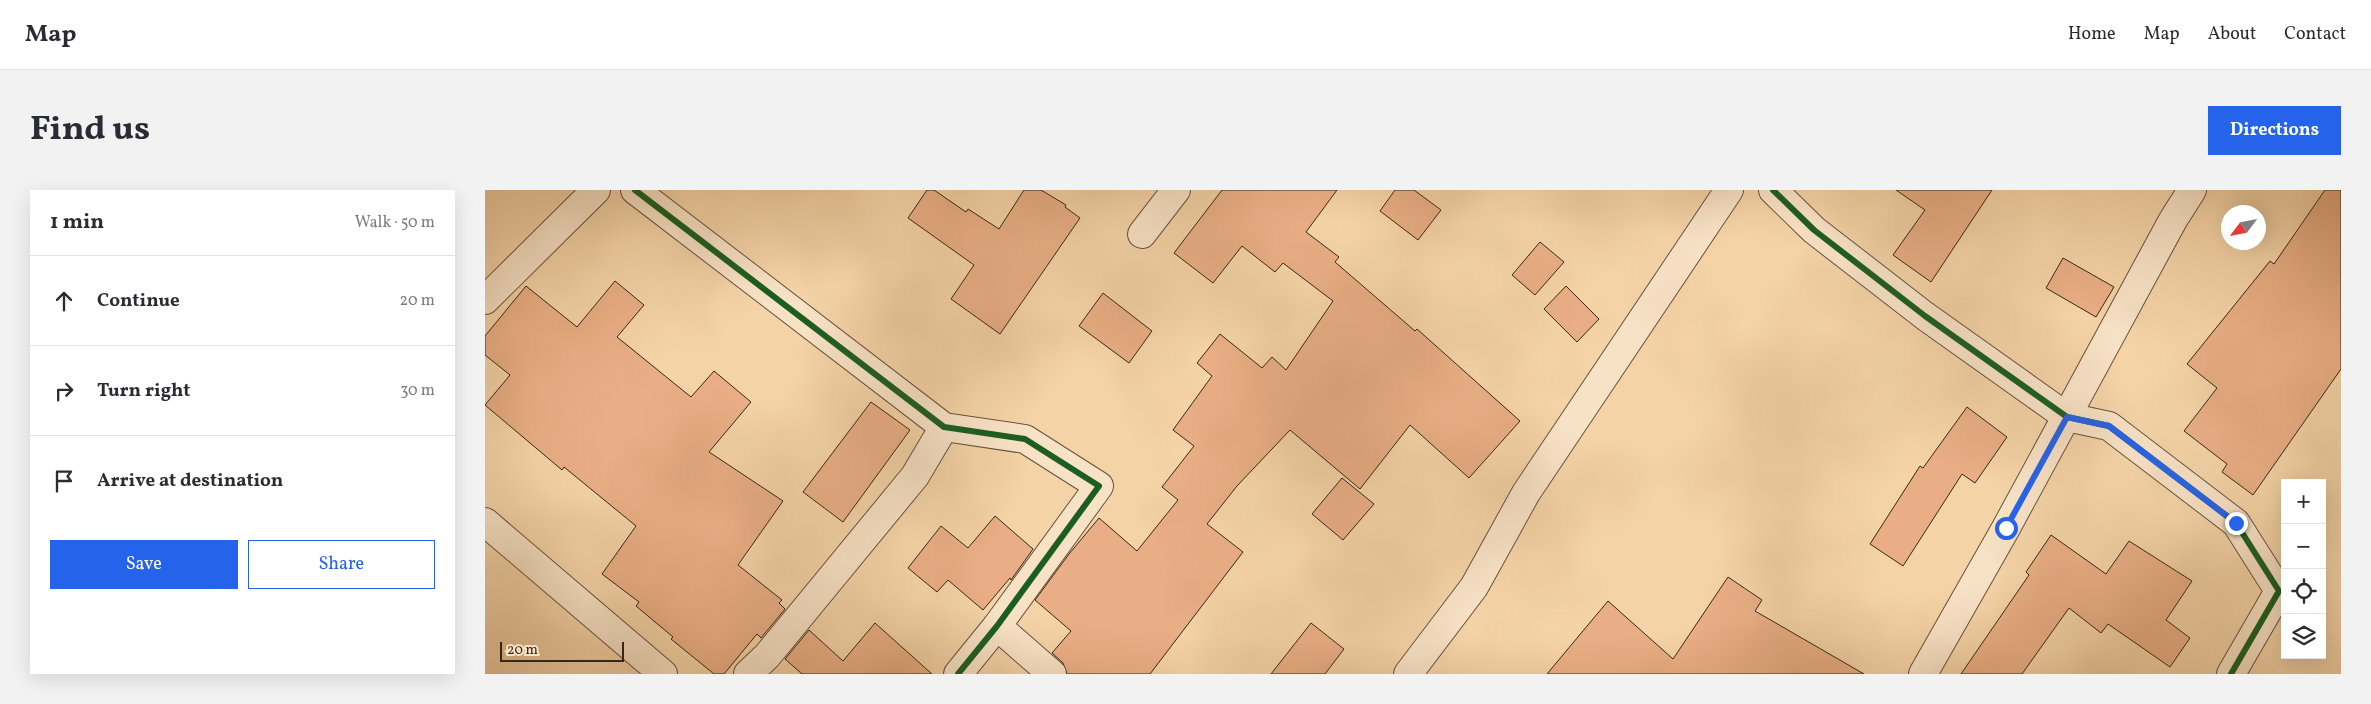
<!DOCTYPE html>
<html lang="en">
<head>
<meta charset="utf-8">
<style>
  :root { --surface:#fff; --page:#f2f2f3; --text:#2b2b33; --muted:#7c7c81; --line:#e1e1e2; --accent:#2563eb }
  body { margin:0; font-family:Vollkorn,serif; background:var(--page); color:var(--text) }
  .controls { position:absolute; right:15px; bottom:15px; display:grid; overflow:hidden; border-radius:0px; box-shadow:0 5px 20px #0002 }
  .controls button { width:45px; height:45px; display:grid; place-items:center; padding:0; border:0; border-bottom:1px solid var(--line); background:var(--surface); color:var(--text); font:25px sans-serif }
  .compass { position:absolute; left:1736px; top:15px; width:45px; height:45px; border-radius:50%; background:var(--surface); box-shadow:0 5px 20px #0002; rotate:238deg }
  .scale { position:absolute; left:15px; bottom:12px; width:124px; box-sizing:border-box; padding-left:5px; border:2px solid #362819; border-top:0; font-size:14px; line-height:18px; white-space:nowrap; color:#362819; -webkit-text-stroke:4px #f8e2c6; paint-order:stroke }
  .stop { position:absolute; width:15px; height:15px; margin:-11px; border:4px solid #2563eb; border-radius:50%; background:#fff }
  .stop.end { background:#2563eb; border-color:#fff; box-shadow:0 1px 5px #0008 }
  .list { margin:0; padding:0; list-style:none }
  h2 { display:flex; justify-content:space-between; align-items:center; height:65px; margin:0; padding:0 20px; font-size:21px }
  h2 small { font-size:16px; font-weight:400; color:var(--muted) }
  .list li { display:grid; grid-template-columns:32px 1fr auto; gap:15px; align-items:center; box-sizing:border-box; height:90px; padding:0 20px; border-top:1px solid var(--line) }
  .list b { display:block; font-size:19px; white-space:nowrap }
  .list em { font-size:16px; font-style:normal; color:var(--muted) }
  .actions { display:flex; gap:10px; padding:15px 20px }
  .actions a { flex:1; padding:11px 0; border:1px solid var(--accent); border-radius:0px; text-align:center; font-size:18px; color:var(--accent) }
  .actions .main { background:var(--accent); color:#fff }
  .icon { flex:none; width:28px; height:28px; fill:none; stroke:currentColor; stroke-width:2; stroke-linecap:round; stroke-linejoin:round }
  .map { position:relative; flex:none; width:1856px; height:484px; overflow:hidden; border-radius:0px }
  header { display:flex; align-items:center; gap:30px; box-sizing:border-box; height:70px; padding:0 25px; background:var(--surface); border-bottom:1px solid var(--line) }
  header strong { font-size:24px }
  nav { display:flex; gap:28px; margin-inline-start:auto; font-size:18px }
  .intro { display:flex; align-items:center; justify-content:space-between; box-sizing:border-box; height:120px; padding:0 30px }
  h1 { margin:0; font-size:35px }
  .button { padding:12px 22px; border-radius:0px; background:var(--accent); color:#fff; font-size:18px; font-weight:700 }
  main { display:flex; gap:30px; padding:0 30px }
  aside { flex:1; background:var(--surface); border-radius:0px; box-shadow:0 5px 20px #0002 }
  .map>svg:first-child { display:block }
  .building { fill:#e9ae85; stroke:#362819 }
  .lines { fill:none; stroke-linecap:round; stroke-linejoin:round }
  .minor-casing { stroke:#66533c; stroke-width:30 }
  .minor { stroke:#f8e2c6; stroke-width:28 }
  .cycleway-casing { stroke:#f8e2c6; stroke-width:9 }
  .cycleway { stroke:#1b5e20; stroke-width:6 }
  .route { stroke:#2563eb; stroke-width:6 }
</style>
</head>
<body>
<header>
<strong>Map</strong>
<nav><a>Home</a><a>Map</a><a>About</a><a>Contact</a></nav>
</header>
<div class="intro"><h1>Find us</h1><a class="button">Directions</a></div>
<main>
<aside>
<h2>1 min<small>Walk · 50 m</small></h2>
<ul class="list">
<li><svg class="icon" aria-label="ahead" viewBox="0 0 24 24"><path d="M12 20V5M6 11l6-6 6 6"/></svg><div><b>Continue</b></div><em>20 m</em></li>
<li><svg class="icon" aria-label="right" viewBox="0 0 24 24"><path d="M7 20v-9h11M14 6l5 5-5 5"/></svg><div><b>Turn right</b></div><em>30 m</em></li>
<li><svg class="icon" aria-label="arrive" viewBox="0 0 24 24"><path d="M6 21V4h12l-3 4 3 4H6"/></svg><div><b>Arrive at destination</b></div></li>
</ul>
<div class="actions"><a class="main">Save</a><a>Share</a></div>
</aside>
<div class="map">
<svg width="1856" height="484" viewBox="0 0 1856 484">
  <rect width="100%" height="100%" fill="#f4d3a7"/>
  <filter id="stains"><feTurbulence type="fractalNoise" baseFrequency=".004" numOctaves="4"/><feColorMatrix values="0 0 0 0 .2 0 0 0 0 .09 0 0 0 0 .02 0 0 0 .5 -.17"/></filter>
  <radialGradient id="worn" r=".72"><stop offset=".6" stop-color="#630" stop-opacity="0"/><stop offset="1" stop-color="#630" stop-opacity=".3"/></radialGradient>
  <g class="building">
    <path d="M442,0H449L481,22L483,19L514,39L539,0H556L581,15L580,17L595,28L515,144L466,109L489,75L423,28Z"/>
    <path d="M737,0H852L821,42L854,67L850,72L930,141L932,139L1035,231L984,288L925,235L875,299L805,240L752,296L722,334L758,362L665,484H582L578,473L567,463L586,441L550,410L584,364L614,328L652,361L693,310L677,297L709,256L688,240L727,186L712,173L735,144L777,178L787,167L801,180L848,111L798,73L790,82L757,56L728,93L689,63Z"/>
    <path d="M910,0H929L956,20L933,50L895,21Z"/>
    <path d="M1411,0H1507L1446,92L1408,65L1440,20Z"/>
    <path d="M1840,0H1856V179L1768,305L1737,282L1742,274L1699,241L1732,198L1702,174L1785,71L1789,74Z"/>
    <path d="M1055,52L1079,72L1050,105L1027,85Z"/>
    <path d="M1578,68L1629,97L1611,127L1561,98Z"/>
    <path d="M130,91L159,115L132,147L206,207L229,181L266,212L224,262L298,311L253,375L297,410L294,413L300,419L276,448L272,444L239,484H229L186,449L188,447L151,416L154,412L117,384L151,336L79,277L77,280L0,215L25,185L0,165V146L41,96L92,137Z"/>
    <path d="M1081,96L1114,129L1092,152L1059,119Z"/>
    <path d="M618,103L667,141L644,173L594,136Z"/>
    <path d="M386,212L425,240L358,332L318,302Z"/>
    <path d="M1482,217L1522,247L1490,293L1477,284L1418,376L1385,354L1435,276L1438,278Z"/>
    <path d="M857,288L889,314L858,350L827,324Z"/>
    <path d="M510,326L548,359L526,390L525,388L498,420L463,390L452,402L423,378L456,336L483,358Z"/>
    <path d="M1566,345L1621,384L1644,351L1707,391L1681,430L1705,448L1685,477L1623,434L1616,443L1584,418L1537,484H1476L1544,385L1541,382Z"/>
    <path d="M1243,387L1277,410L1270,421L1379,484H1062L1123,411L1188,469Z"/>
    <path d="M390,433L447,484H317L300,469L324,440L358,471Z"/>
    <path d="M826,433L859,459L840,484H786Z"/>
  </g>
  <g class="lines">
    <g class="minor-casing">
      <g id="minor">
        <path d="M150,0L459,237L540,249L614,296L512,436L473,484"/>
        <path d="M1288,0L1329,40L1440,126L1582,227L1624,236L1751,333L1794,401L1746,484"/>
        <path d="M657,44L691,0"/>
        <path d="M0,110L111,0"/>
        <path d="M0,332L178,484"/>
        <path d="M512,436L567,484"/>
        <path d="M263,484L282,466L430,286L459,237"/>
        <path d="M923,484L989,397L1041,303L1244,0"/>
        <path d="M1438,484L1521,338L1688,30L1707,0"/>
      </g>
    </g>
    <use href="#minor" class="minor"/>
    <g class="cycleway-casing">
      <g id="cycleway">
        <path d="M150,0L459,237L540,249L614,296L512,436L473,484"/>
        <path d="M1288,0L1329,40L1440,126L1582,227L1624,236L1751,333L1794,401L1746,484"/>
      </g>
    </g>
    <use href="#cycleway" class="cycleway"/>
  </g>
  <g class="lines">
    <path class="route" d="M1521,338L1582,227L1624,236L1751,333"/>
  </g>
  <rect width="100%" height="100%" filter="url(#stains)"/>
  <rect width="100%" height="100%" fill="url(#worn)"/>
</svg>
<div class="controls">
<button>+</button>
<button>−</button>
<button><svg class="icon" aria-label="locate" viewBox="0 0 24 24"><circle cx="12" cy="12" r="6"/><path d="M12 2v4M12 18v4M2 12h4M18 12h4"/></svg></button>
<button><svg class="icon" aria-label="layers" viewBox="0 0 24 24"><path d="M12 4l9 5-9 5-9-5zM3 14l9 5 9-5"/></svg></button>
</div>
<svg class="compass" viewBox="-18 -18 36 36"><path d="M0-13l5 13h-10z" fill="#e53935"/><path d="M0 13l5-13h-10z" fill="#7c7c81"/></svg>
<div class="scale">20 m</div>
<div class="stop" style="left:1521px;top:338px"></div>
<div class="stop end" style="left:1751px;top:333px"></div>
</div>
</main>
</body>
</html>
